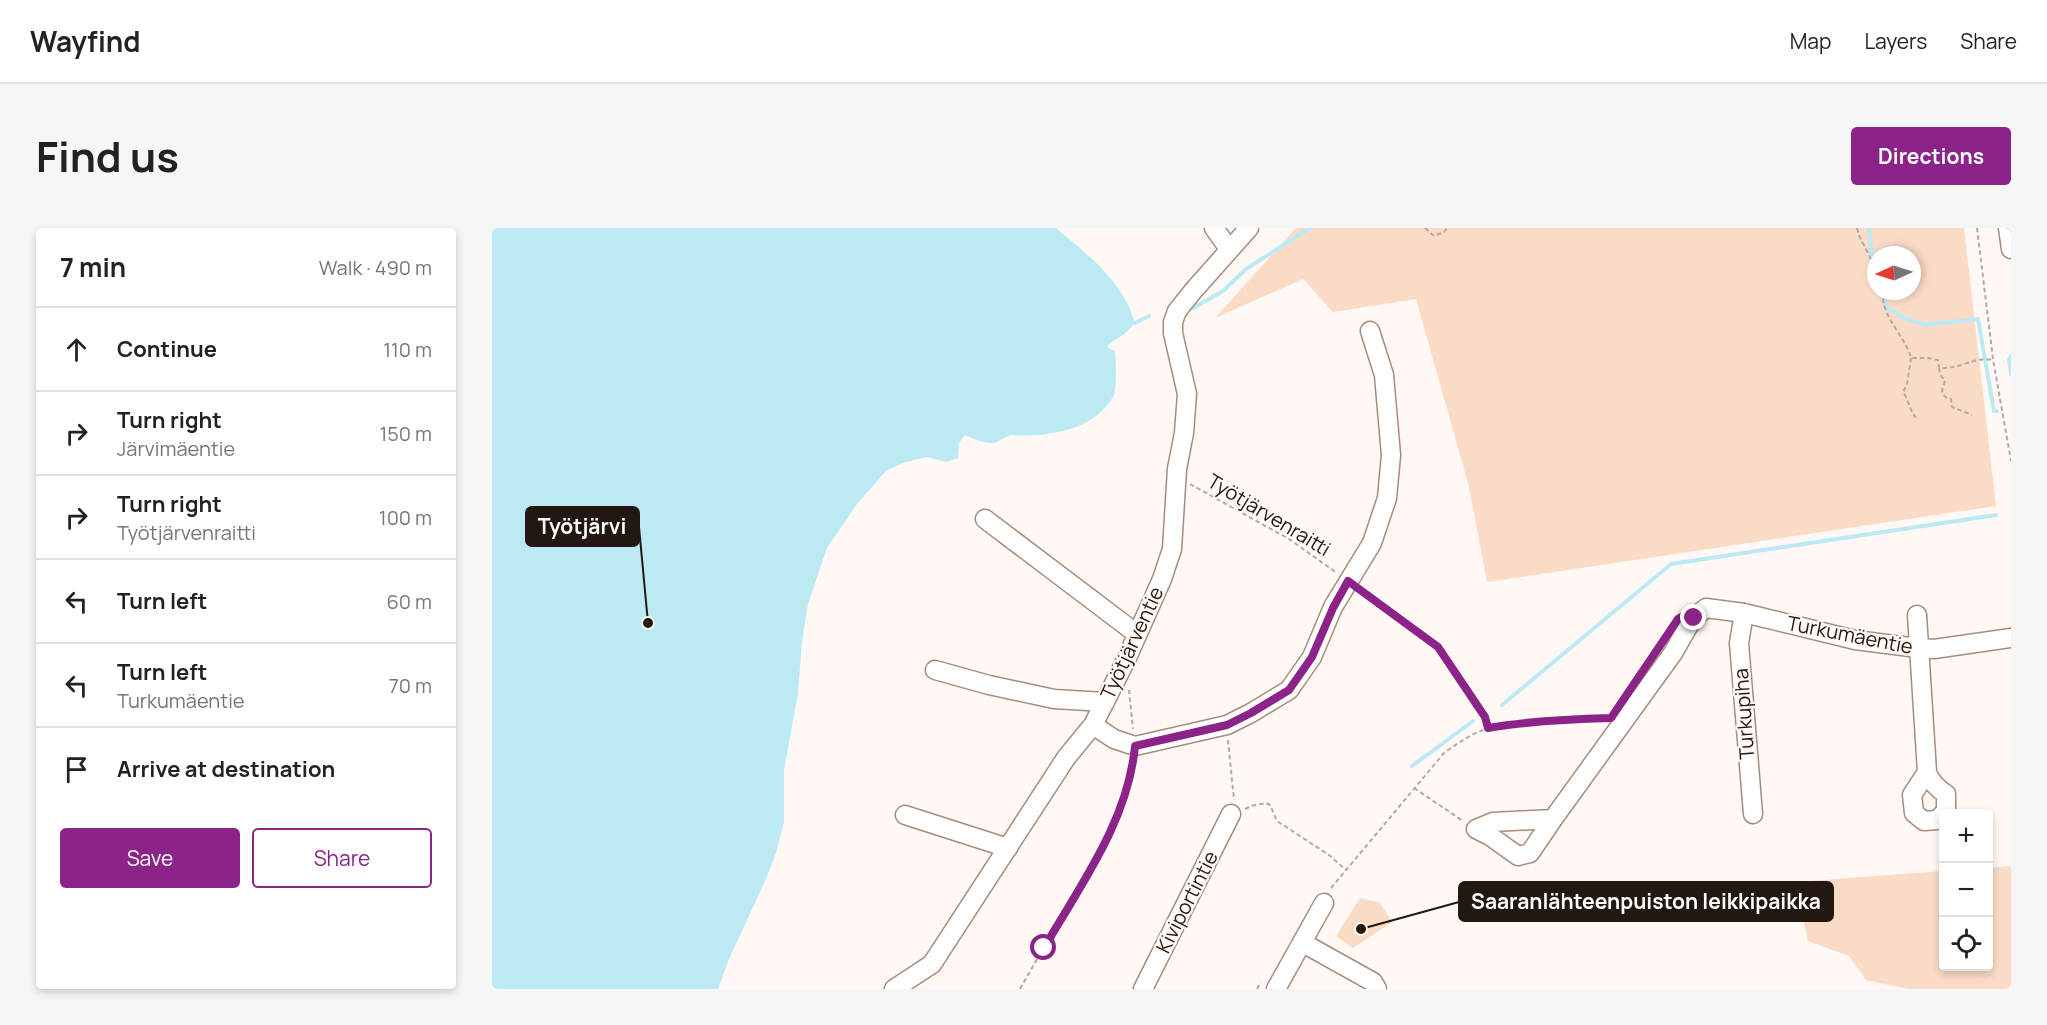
<!DOCTYPE html>
<html lang="en">
<head>
<meta charset="utf-8">
<style>
  :root { --surface:#fff; --page:#f6f6f6; --text:#222; --muted:#767676; --line:#e0e0e0; --accent:#8c2388 }
  body { margin:0; font-family:Manrope,sans-serif; background:var(--page); color:var(--text) }
  .controls { position:absolute; right:18px; bottom:18px; display:grid; overflow:hidden; border-radius:6px; box-shadow:0 3px 9px #0003 }
  .controls button { width:54px; height:54px; display:grid; place-items:center; padding:0; border:0; border-bottom:2px solid var(--line); background:var(--surface); color:var(--text); font:30px sans-serif }
  .compass { position:absolute; left:1375px; top:18px; width:54px; height:54px; border-radius:50%; background:var(--surface); box-shadow:0 3px 9px #0003; rotate:266deg }
  .stop { position:absolute; width:18px; height:18px; margin:-14px; border:4px solid #8c2388; border-radius:50%; background:#fff }
  .stop.end { background:#8c2388; border-color:#fff; box-shadow:0 2px 6px #0008 }
  .list { margin:0; padding:0; list-style:none }
  h2 { display:flex; justify-content:space-between; align-items:center; height:78px; margin:0; padding:0 24px; font-size:26px }
  h2 small { font-size:20px; font-weight:400; color:var(--muted) }
  .list li { display:grid; grid-template-columns:39px 1fr auto; gap:18px; align-items:center; box-sizing:border-box; height:84px; padding:0 24px; border-top:2px solid var(--line) }
  .list b { display:block; font-size:22px; white-space:nowrap }
  .list p { margin:0; font-size:20px; white-space:nowrap; color:var(--muted) }
  .list em { font-size:20px; font-style:normal; color:var(--muted) }
  .actions { display:flex; gap:12px; padding:18px 24px }
  .actions a { flex:1; padding:14px 0; border:2px solid var(--accent); border-radius:6px; text-align:center; font-size:21px; color:var(--accent) }
  .actions .main { background:var(--accent); color:#fff }
  .icon { flex:none; width:33px; height:33px; fill:none; stroke:currentColor; stroke-width:2; stroke-linecap:round; stroke-linejoin:round }
  .map { position:relative; flex:none; width:1519px; height:761px; overflow:hidden; border-radius:6px }
  header { display:flex; align-items:center; gap:36px; box-sizing:border-box; height:84px; padding:0 30px; background:var(--surface); border-bottom:2px solid var(--line) }
  header strong { font-size:28px }
  nav { display:flex; gap:33px; margin-inline-start:auto; font-size:21px }
  .intro { display:flex; align-items:center; justify-content:space-between; box-sizing:border-box; height:144px; padding:0 36px }
  h1 { margin:0; font-size:42px }
  .button { padding:15px 27px; border-radius:6px; background:var(--accent); color:#fff; font-size:21px; font-weight:700 }
  main { display:flex; gap:36px; padding:0 36px }
  aside { flex:1; background:var(--surface); border-radius:6px; box-shadow:0 3px 9px #0003 }
  .map>svg:first-child { display:block }
  .green { fill:#fadbc6; fill-rule:evenodd }
  .water { fill:#bbeaf5 }
  .lines { fill:none; stroke-linecap:round; stroke-linejoin:round }
  .stream { stroke:#bbeaf5; stroke-width:4 }
  .minor-casing { stroke:#a88c7b; stroke-width:21 }
  .path { stroke:#b2aaa6; stroke-width:2; stroke-dasharray:4.5 3; stroke-linecap:butt }
  .minor { stroke:#fff; stroke-width:18 }
  .route { stroke:#8c2388; stroke-width:8 }
  .labels { text-anchor:middle; stroke-width:4.5; stroke-linejoin:round; paint-order:stroke }
  .street-label { font-size:20px; fill:#221811; stroke:#fff8f5 }
  .leader { fill:none; stroke:#221811; stroke-width:2 }
  .callout-dot { fill:#221811; stroke:#fff8f5; stroke-width:2 }
  .callout { fill:#221811; stroke:#221811; stroke-width:2 }
  .callout-label { font-size:21px; text-anchor:middle; font-weight:bold; fill:#fff }
</style>
</head>
<body>
<header>
<strong>Wayfind</strong>
<nav><a>Map</a><a>Layers</a><a>Share</a></nav>
</header>
<div class="intro"><h1>Find us</h1><a class="button">Directions</a></div>
<main>
<aside>
<h2>7 min<small>Walk · 490 m</small></h2>
<ul class="list">
<li><svg class="icon" aria-label="ahead" viewBox="0 0 24 24"><path d="M12 20V5M6 11l6-6 6 6"/></svg><div><b>Continue</b></div><em>110 m</em></li>
<li><svg class="icon" aria-label="right" viewBox="0 0 24 24"><path d="M7 20v-9h11M14 6l5 5-5 5"/></svg><div><b>Turn right</b><p>Järvimäentie</p></div><em>150 m</em></li>
<li><svg class="icon" aria-label="right" viewBox="0 0 24 24"><path d="M7 20v-9h11M14 6l5 5-5 5"/></svg><div><b>Turn right</b><p>Työtjärvenraitti</p></div><em>100 m</em></li>
<li><svg class="icon" aria-label="left" viewBox="0 0 24 24"><path d="M17 20v-9H6M10 6l-5 5 5 5"/></svg><div><b>Turn left</b></div><em>60 m</em></li>
<li><svg class="icon" aria-label="left" viewBox="0 0 24 24"><path d="M17 20v-9H6M10 6l-5 5 5 5"/></svg><div><b>Turn left</b><p>Turkumäentie</p></div><em>70 m</em></li>
<li><svg class="icon" aria-label="arrive" viewBox="0 0 24 24"><path d="M6 21V4h12l-3 4 3 4H6"/></svg><div><b>Arrive at destination</b></div></li>
</ul>
<div class="actions"><a class="main">Save</a><a>Share</a></div>
</aside>
<div class="map">
<svg width="1519" height="761" viewBox="0 0 1519 761">
  <rect width="100%" height="100%" fill="#fff8f5"/>
  <g class="green">
    <path d="M804,0H1472L1504,278L995,354L977,259L924,71L841,84L811,51L723,90ZM1384,27H1420V63H1384Z"/>
    <path d="M1519,638V761H1416L1374,752L1357,728L1316,713L1303,654L1451,643L1452,738H1496L1497,640Z"/>
    <path d="M868,670L888,675L900,694L861,720L844,708Z"/>
  </g>
  <path class="water" d="M0,0H564C596,27 631,53 643,95C632,108 628,108 616,117V120L623,123C624,132 625,163 621,169C601,203 556,209 521,207C514,207 507,215 500,215C492,216 480,210 473,207L467,215L466,230L454,234L435,229L411,235L394,243L365,276L335,320L316,376L310,414L306,465L292,542V594L284,625L274,651L237,731L226,761H0Z"/>
  <g class="lines">
    <g class="stream">
      <path d="M1377,0L1380,29L1384,44"/>
      <path d="M1390,63L1394,79L1412,90L1433,97L1486,91L1502,183H1505"/>
      <path d="M701,80L731,63L754,41L818,0"/>
      <path d="M643,95L657,88"/>
      <path d="M1519,128L1517,132L1519,146"/>
      <path d="M1010,477L1179,336L1504,287"/>
      <path d="M920,538L981,493"/>
    </g>
    <g class="minor-casing">
      <g id="minor">
        <path d="M722,0L737,21"/>
        <path d="M1516,0L1519,21"/>
        <path d="M493,291L645,406"/>
        <path d="M1252,385L1247,415L1261,586"/>
        <path d="M1425,387L1435,544L1420,567L1422,585L1432,593L1445,592L1454,583V566C1447,562 1437,552 1435,544"/>
        <path d="M443,442L497,457L562,471L613,474"/>
        <path d="M601,497L622,511L643,518L735,497L759,485L797,462L820,429L841,379L880,315L895,270L899,227L892,147L878,103"/>
        <path d="M413,587L516,620"/>
        <path d="M1061,591L1038,625L1026,628L998,608L984,601L1001,594L1061,591L1181,425L1201,390L1214,380L1252,385L1363,412L1426,420L1442,421L1519,410"/>
        <path d="M811,715L881,754L885,761"/>
        <path d="M402,761L440,736L574,530L601,497L634,432L670,351L680,321L685,241L692,205L695,166L681,105V94L685,83L701,63L757,0"/>
        <path d="M651,761L739,586"/>
        <path d="M784,761L832,675"/>
      </g>
    </g>
    <g class="path">
      <path d="M933,0L942,8L952,4L955,0"/>
      <path d="M1365,0C1368,15 1379,25 1381,40L1384,42"/>
      <path d="M1485,0L1501,131L1519,233"/>
      <path d="M1391,63C1388,88 1413,107 1419,130H1435L1446,132L1447,140C1461,141 1473,135 1486,132C1490,131 1497,132 1501,131"/>
      <path d="M1419,130L1415,157L1411,164C1417,173 1418,184 1425,191"/>
      <path d="M1447,140L1448,147L1453,152L1450,163L1453,169L1459,171L1460,179L1480,187"/>
      <path d="M698,256L797,311L845,345"/>
      <path d="M869,363L946,419L993,489L996,500"/>
      <path d="M637,462L641,501"/>
      <path d="M736,512L742,572"/>
      <path d="M922,560L971,593"/>
      <path d="M753,581L759,578L774,575L778,577L785,593L837,627L854,642"/>
      <path d="M839,660L952,525C966,515 980,505 997,500C1034,490 1076,491 1114,490"/>
      <path d="M528,761L621,598L631,575L641,534"/>
      <path d="M765,761L769,754"/>
    </g>
    <use href="#minor" class="minor"/>
  </g>
  <g class="lines">
    <path class="route" d="M552,720C589,656 636,593 643,518L735,497L759,485L797,462L820,429L841,380L856,353L946,419L993,489L996,500C1037,493 1078,491 1119,490L1186,391L1191,388L1202,390"/>
  </g>
  <g class="labels">
    <g class="street-label">
      <text transform="translate(777 287) rotate(31)" y="7">Työtjärvenraitti</text>
      <text transform="translate(1358 407) rotate(11)" y="7">Turkumäentie</text>
      <text transform="translate(640 415) rotate(-65)" y="7">Työtjärventie</text>
      <text transform="translate(1252 486) rotate(-94)" y="7">Turkupiha</text>
      <text transform="translate(695 674) rotate(-63)" y="7">Kiviportintie</text>
    </g>
  </g>
  <path class="leader" d="M156 395L147 299M869 701L967 674"/>
  <g class="callout-dot">
    <circle cx="156" cy="395" r="6"/>
    <circle cx="869" cy="701" r="6"/>
  </g>
  <g class="callout">
    <rect x="34" y="279" width="113" height="39" rx="6"/>
    <rect x="967" y="654" width="374" height="39" rx="6"/>
  </g>
  <g class="callout-label">
    <text x="90" y="306">Työtjärvi</text>
    <text x="1154" y="681">Saaranlähteenpuiston leikkipaikka</text>
  </g>
</svg>
<div class="controls">
<button>+</button>
<button>−</button>
<button><svg class="icon" aria-label="locate" viewBox="0 0 24 24"><circle cx="12" cy="12" r="6"/><path d="M12 2v4M12 18v4M2 12h4M18 12h4"/></svg></button>
</div>
<svg class="compass" viewBox="-18 -18 36 36"><path d="M0-13l5 13h-10z" fill="#e53935"/><path d="M0 13l5-13h-10z" fill="#767676"/></svg>
<div class="stop" style="left:552px;top:720px"></div>
<div class="stop end" style="left:1202px;top:390px"></div>
</div>
</main>
</body>
</html>
